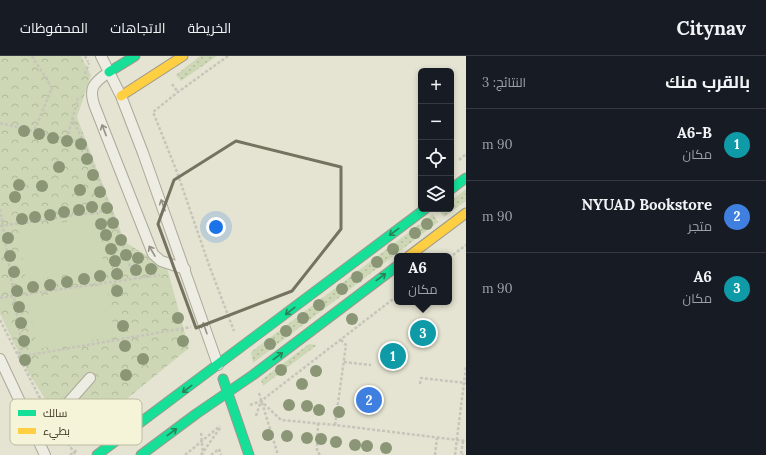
<!DOCTYPE html>
<html lang="ar">
<head>
<meta charset="utf-8">
<style>
  :root { --surface:#171b24; --page:#242831; --text:#f1f3f6; --muted:#9ea1a6; --line:#363941; --accent:#db2777 }
  body { margin:0; font-family:Lora,Cairo,serif; background:var(--page); color:var(--text); direction:rtl }
  .controls { position:absolute; right:12px; top:12px; display:grid; overflow:hidden; border-radius:6px; box-shadow:0 2px 6px #0003 }
  .controls button { width:36px; height:36px; display:grid; place-items:center; padding:0; border:0; border-bottom:1px solid var(--line); background:var(--surface); color:var(--text); font:20px sans-serif }
  .you { position:absolute; left:216px; top:171px; width:14px; height:14px; margin:-10px; border:3px solid #fff; border-radius:50%; background:#1a73e8; box-shadow:0 0 0 6px #1a73e833 }
  .badge { display:grid; place-items:center; width:26px; height:26px; border-radius:50%; background:var(--accent); color:#fff; font-size:13px; font-weight:700 }
  .pin { position:absolute; translate:-50% -50%; border:2px solid #fff; box-shadow:0 1px 4px #0006 }
  .popup { position:absolute; left:394px; top:197px; width:58px; height:52px; box-sizing:border-box; display:grid; place-content:center; border-radius:6px; background:var(--surface); filter:drop-shadow(0 1px 3px #0005); font-size:13px; white-space:nowrap; color:var(--muted) }
  .popup b { font-size:15px; color:var(--text) }
  .popup::after { content:''; position:absolute; left:50%; top:100%; margin-left:-8px; border:8px solid transparent; border-top-color:var(--surface) }
  .list { margin:0; padding:0; list-style:none }
  h2 { display:flex; justify-content:space-between; align-items:center; height:52px; margin:0; padding:0 16px; font-size:17px }
  h2 small { font-size:13px; font-weight:400; color:var(--muted) }
  .list li { display:grid; grid-template-columns:26px 1fr auto; gap:12px; align-items:center; box-sizing:border-box; height:72px; padding:0 16px; border-top:1px solid var(--line) }
  .list b { display:block; font-size:15px; white-space:nowrap }
  .list p { margin:0; font-size:13px; white-space:nowrap; color:var(--muted) }
  .list em { font-size:13px; font-style:normal; color:var(--muted) }
  .icon { flex:none; width:22px; height:22px; fill:none; stroke:currentColor; stroke-width:2; stroke-linecap:round; stroke-linejoin:round }
  .map { position:relative; flex:none; width:466px; height:399px; overflow:hidden; direction:ltr }
  header { display:flex; align-items:center; gap:24px; box-sizing:border-box; height:56px; padding:0 20px; background:var(--surface); border-bottom:1px solid var(--line) }
  header strong { font-size:19px }
  nav { display:flex; gap:22px; margin-inline-start:auto; font-size:14px }
  main { display:flex }
  aside { flex:1; background:var(--surface) }
  .map>svg:first-child { display:block }
  .forest { fill:url(#forest-crowns) }
  .garden { fill:url(#garden-dots) }
  .pitch { fill:#cdd7b5 }
  .lines { fill:none; stroke-linecap:round; stroke-linejoin:round }
  .lane-casing { stroke:#aba99a; stroke-width:12 }
  .fast-casing { stroke:#9b998a; stroke-width:11 }
  .slow-casing { stroke:#9b998a; stroke-width:11 }
  .path { stroke:#c6c5ba; stroke-width:2.5; stroke-dasharray:3 2; stroke-linecap:butt }
  .lane { stroke:#eeede3; stroke-width:10 }
  .fast { stroke:#16e098; stroke-width:9 }
  .slow { stroke:#ffcf43; stroke-width:9 }
  .path-bridge { stroke:#c6c5ba; stroke-width:2.5; stroke-dasharray:3 2; stroke-linecap:butt }
  .tree { fill:#8a9675 }
  .oneway { stroke:#949182 }
  .oneway2 { stroke:#2a8257 }
  .marked { fill:none; stroke:#767260; stroke-width:3; stroke-linejoin:round }
  .key { fill:#f5f4d9; stroke:#bdbba2; stroke-width:1 }
  .key-label { font-size:11px; fill:#3b3522 }
</style>
</head>
<body>
<header>
<strong>Citynav</strong>
<nav><a>الخريطة</a><a>الاتجاهات</a><a>المحفوظات</a></nav>
</header>
<main>
<aside>
<h2>بالقرب منك<small>النتائج: 3</small></h2>
<ul class="list">
<li><span class="badge" style="background:#0f9aa8">1</span><div><b>A6-B</b><p>مكان</p></div><em>90 m</em></li>
<li><span class="badge" style="background:#3f7fe0">2</span><div><b>NYUAD Bookstore</b><p>متجر</p></div><em>90 m</em></li>
<li><span class="badge" style="background:#0f9aa8">3</span><div><b>A6</b><p>مكان</p></div><em>90 m</em></li>
</ul>
</aside>
<div class="map">
<svg width="466" height="399" viewBox="0 0 466 399">
  <defs>
    <pattern id="forest-crowns" width="20" height="18" patternUnits="userSpaceOnUse"><rect width="20" height="18" fill="#cdd7b5"/><path d="M2 6a3 3 0 1 1 6 0M12 15a3 3 0 1 1 6 0" fill="none" stroke="#b1b99b"/></pattern>
    <pattern id="garden-dots" width="8" height="8" patternUnits="userSpaceOnUse"><rect width="8" height="8" fill="#cdd7b5"/><path d="M2 2h.1M6 6h.1" fill="none" stroke="#b1b99b" stroke-width="1.8" stroke-linecap="round"/></pattern>
  </defs>
  <rect width="100%" height="100%" fill="#e5e4d2"/>
  <path class="forest" d="M0,0H81L91,19L77,61L125,186L167,212L189,292L73,387L28,316L0,258Z"/>
  <g class="garden">
    <path d="M200,0H217L181,25L176,19Z"/>
    <path d="M466,133V145L444,161L439,154L440,153H451V145Z"/>
    <path d="M433,158L438,166L253,307L251,296Z"/>
    <path d="M309,288L317,289L263,330L261,324Z"/>
  </g>
  <g class="pitch">
    <path d="M96,161L104,212L26,225L18,174Z"/>
    <path d="M106,229L115,280L37,293L28,242Z"/>
  </g>
  <g class="lines">
    <g class="lane-casing">
      <g id="lane">
        <path d="M101,0L121,40L143,97L218,309"/>
        <path d="M109,16C93,27 88,32 95,51L153,198L161,205L185,213"/>
        <path d="M0,303L45,399"/>
        <path d="M33,373L52,365L90,322"/>
      </g>
    </g>
    <g class="fast-casing">
      <g id="fast">
        <path d="M109,16L135,0"/>
        <path d="M451,133L466,122"/>
        <path d="M223,323L249,399"/>
        <path d="M97,399L425,153"/>
        <path d="M141,399L196,358L253,319L397,210"/>
      </g>
    </g>
    <g class="slow-casing">
      <g id="slow">
        <path d="M121,40L183,0"/>
        <path d="M409,200L466,157"/>
      </g>
    </g>
    <g class="path">
      <path d="M32,0L52,32L34,75"/>
      <path d="M85,0L88,6"/>
      <path d="M228,0L178,36L153,56L177,116L209,209L234,275"/>
      <path d="M85,18L89,7"/>
      <path d="M172,28L178,36"/>
      <path d="M72,62L84,86"/>
      <path d="M0,67L84,87L111,154L134,222"/>
      <path d="M67,83L78,42"/>
      <path d="M459,104L466,98"/>
      <path d="M0,153L22,291L18,300"/>
      <path d="M0,170L111,154"/>
      <path d="M449,202L466,189"/>
      <path d="M0,242L160,219"/>
      <path d="M0,264L46,354"/>
      <path d="M18,301L191,271"/>
      <path d="M344,306L371,309"/>
      <path d="M420,328L421,322L466,327"/>
      <path d="M259,337L278,399"/>
      <path d="M250,349L261,345L397,240"/>
      <path d="M256,360L261,345L281,364L335,369L466,385"/>
      <path d="M318,367L317,395L320,399"/>
      <path d="M335,369L346,289L341,284"/>
      <path d="M458,374L466,311"/>
      <path d="M59,375L76,399"/>
      <path d="M201,377L203,398"/>
      <path d="M463,385L461,399H464"/>
      <path d="M70,399L78,393"/>
      <path d="M185,399L220,370"/>
      <path d="M201,399L220,372"/>
      <path d="M211,399L219,393L221,399"/>
      <path d="M435,399L437,382"/>
    </g>
    <use href="#lane" class="lane"/>
    <use href="#fast" class="fast"/>
    <use href="#slow" class="slow"/>
    <path class="path-bridge" d="M455,399L458,374"/>
  </g>
  <g class="tree">
    <circle cx="24" cy="75" r="6"/>
    <circle cx="39" cy="78" r="6"/>
    <circle cx="53" cy="82" r="6"/>
    <circle cx="67" cy="85" r="6"/>
    <circle cx="81" cy="88" r="6"/>
    <circle cx="87" cy="103" r="6"/>
    <circle cx="59" cy="111" r="6"/>
    <circle cx="93" cy="119" r="6"/>
    <circle cx="19" cy="129" r="6"/>
    <circle cx="42" cy="130" r="6"/>
    <circle cx="80" cy="134" r="6"/>
    <circle cx="100" cy="136" r="6"/>
    <circle cx="15" cy="141" r="6"/>
    <circle cx="92" cy="151" r="6"/>
    <circle cx="107" cy="152" r="6"/>
    <circle cx="79" cy="154" r="6"/>
    <circle cx="64" cy="156" r="6"/>
    <circle cx="50" cy="159" r="6"/>
    <circle cx="35" cy="161" r="6"/>
    <circle cx="22" cy="163" r="6"/>
    <circle cx="113" cy="167" r="6"/>
    <circle cx="101" cy="168" r="6"/>
    <circle cx="427" cy="168" r="6"/>
    <circle cx="415" cy="177" r="6"/>
    <circle cx="106" cy="179" r="6"/>
    <circle cx="8" cy="182" r="6"/>
    <circle cx="121" cy="184" r="6"/>
    <circle cx="111" cy="193" r="6"/>
    <circle cx="393" cy="193" r="6"/>
    <circle cx="126" cy="199" r="6"/>
    <circle cx="10" cy="200" r="6"/>
    <circle cx="138" cy="202" r="6"/>
    <circle cx="115" cy="205" r="6"/>
    <circle cx="377" cy="206" r="6"/>
    <circle cx="151" cy="213" r="6"/>
    <circle cx="136" cy="214" r="6"/>
    <circle cx="14" cy="216" r="6"/>
    <circle cx="117" cy="218" r="6"/>
    <circle cx="100" cy="220" r="6"/>
    <circle cx="357" cy="221" r="6"/>
    <circle cx="84" cy="223" r="6"/>
    <circle cx="67" cy="226" r="6"/>
    <circle cx="50" cy="229" r="6"/>
    <circle cx="33" cy="231" r="6"/>
    <circle cx="342" cy="233" r="6"/>
    <circle cx="17" cy="235" r="6"/>
    <circle cx="117" cy="235" r="6"/>
    <circle cx="319" cy="249" r="6"/>
    <circle cx="19" cy="251" r="6"/>
    <circle cx="178" cy="262" r="6"/>
    <circle cx="303" cy="262" r="6"/>
    <circle cx="352" cy="263" r="6"/>
    <circle cx="21" cy="267" r="6"/>
    <circle cx="123" cy="270" r="6"/>
    <circle cx="286" cy="275" r="6"/>
    <circle cx="24" cy="285" r="6"/>
    <circle cx="183" cy="285" r="6"/>
    <circle cx="270" cy="288" r="6"/>
    <circle cx="125" cy="290" r="6"/>
    <circle cx="143" cy="303" r="6"/>
    <circle cx="25" cy="304" r="6"/>
    <circle cx="281" cy="314" r="6"/>
    <circle cx="316" cy="315" r="6"/>
    <circle cx="126" cy="319" r="6"/>
    <circle cx="302" cy="328" r="6"/>
    <circle cx="289" cy="349" r="6"/>
    <circle cx="307" cy="350" r="6"/>
    <circle cx="319" cy="354" r="6"/>
    <circle cx="339" cy="356" r="6"/>
    <circle cx="268" cy="379" r="6"/>
    <circle cx="287" cy="380" r="6"/>
    <circle cx="307" cy="382" r="6"/>
    <circle cx="321" cy="383" r="6"/>
    <circle cx="336" cy="386" r="6"/>
    <circle cx="355" cy="389" r="6"/>
    <circle cx="367" cy="390" r="6"/>
    <circle cx="386" cy="392" r="6"/>
  </g>
  <defs><path id="oneway-shaft" d="M-6 0H5M1.5-3L5.5 0L1.5 3" fill="none" stroke-width="1.6" stroke-linecap="round" stroke-linejoin="round"/></defs>
  <g class="oneway">
    <use href="#oneway-shaft" transform="translate(104 74) rotate(-111)"/>
    <use href="#oneway-shaft" transform="translate(163 149) rotate(-110)"/>
    <use href="#oneway-shaft" transform="translate(152 195) rotate(-120)"/>
    <use href="#oneway-shaft" transform="translate(205 272) rotate(-109)"/>
  </g>
  <g class="oneway2">
    <use href="#oneway-shaft" transform="translate(394 176) rotate(143)"/>
    <use href="#oneway-shaft" transform="translate(381 221) rotate(-37)"/>
    <use href="#oneway-shaft" transform="translate(290 255) rotate(142)"/>
    <use href="#oneway-shaft" transform="translate(278 300) rotate(-37)"/>
    <use href="#oneway-shaft" transform="translate(187 333) rotate(143)"/>
    <use href="#oneway-shaft" transform="translate(172 376) rotate(-37)"/>
  </g>
  <path class="marked" d="M236,85L341,111V173L292,235L196,272L158,168L174,124Z"/>
  <rect x="10" y="343" width="132" height="46" rx="6" class="key"/>
  <rect x="18" y="354" width="18" height="6" fill="#16e098"/>
  <rect x="18" y="372" width="18" height="6" fill="#ffcf43"/>
  <g class="key-label">
    <text x="43" y="361">سالك</text>
    <text x="43" y="379">بطيء</text>
  </g>
</svg>
<div class="controls">
<button>+</button>
<button>−</button>
<button><svg class="icon" aria-label="locate" viewBox="0 0 24 24"><circle cx="12" cy="12" r="6"/><path d="M12 2v4M12 18v4M2 12h4M18 12h4"/></svg></button>
<button><svg class="icon" aria-label="layers" viewBox="0 0 24 24"><path d="M12 4l9 5-9 5-9-5zM3 14l9 5 9-5"/></svg></button>
</div>
<div class="you"></div>
<div class="pin badge" style="left:393px;top:300px;background:#0f9aa8">1</div>
<div class="pin badge" style="left:369px;top:344px;background:#3f7fe0">2</div>
<div class="pin badge" style="left:423px;top:277px;background:#0f9aa8">3</div>
<div class="popup"><b>A6</b>مكان</div>
</div>
</main>
</body>
</html>
